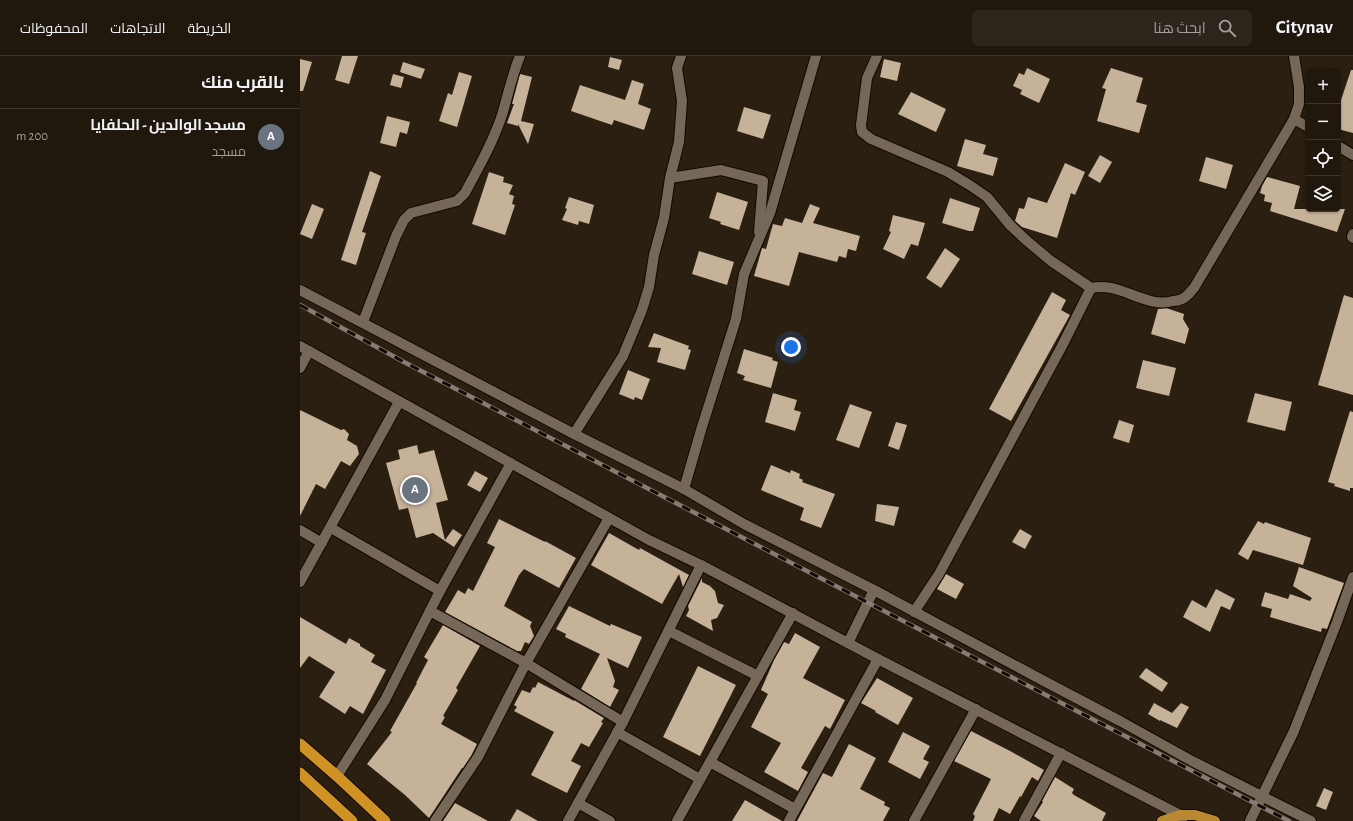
<!DOCTYPE html>
<html lang="ar">
<head>
<meta charset="utf-8">
<style>
  :root { --surface:#20170d; --page:#2d241b; --text:#f1f3f6; --muted:#a29f9d; --line:#3d362e; --accent:#8c9099 }
  body { margin:0; font-family:"Alegreya Sans",Cairo,sans-serif; background:var(--page); color:var(--text); direction:rtl }
  .controls { position:absolute; right:12px; top:12px; display:grid; overflow:hidden; border-radius:6px; box-shadow:0 1px 3px #0004 }
  .controls button { width:36px; height:36px; display:grid; place-items:center; padding:0; border:0; border-bottom:1px solid var(--line); background:var(--surface); color:var(--text); font:20px sans-serif }
  .you { position:absolute; left:491px; top:291px; width:14px; height:14px; margin:-10px; border:3px solid #fff; border-radius:50%; background:#1a73e8; box-shadow:0 0 0 6px #1a73e833 }
  .badge { display:grid; place-items:center; width:26px; height:26px; border-radius:50%; background:var(--accent); color:#fff; font-size:13px; font-weight:700 }
  .pin { position:absolute; translate:-50% -50%; border:2px solid #fff; box-shadow:0 1px 4px #0006 }
  .list { margin:0; padding:0; list-style:none }
  h2 { display:flex; justify-content:space-between; align-items:center; height:52px; margin:0; padding:0 16px; font-size:17px }
  h2 small { font-size:13px; font-weight:400; color:var(--muted) }
  .list li { display:grid; grid-template-columns:26px 1fr auto; gap:12px; align-items:center; box-sizing:border-box; height:56px; padding:0 16px; border-top:1px solid var(--line) }
  .list b { display:block; font-size:15px; white-space:nowrap }
  .list p { margin:0; font-size:13px; white-space:nowrap; color:var(--muted) }
  .list em { font-size:13px; font-style:normal; color:var(--muted) }
  .icon { flex:none; width:22px; height:22px; fill:none; stroke:currentColor; stroke-width:2; stroke-linecap:round; stroke-linejoin:round }
  .map { position:relative; flex:none; width:1053px; height:765px; overflow:hidden; direction:ltr }
  header { display:flex; align-items:center; gap:24px; box-sizing:border-box; height:56px; padding:0 20px; background:var(--surface); border-bottom:1px solid var(--line) }
  header strong { font-size:19px }
  nav { display:flex; gap:22px; margin-inline-start:auto; font-size:14px }
  .search { width:280px; height:36px; background:var(--page); display:flex; align-items:center; gap:10px; box-sizing:border-box; padding:0 14px; border-radius:6px; color:var(--muted); font-size:15px }
  main { display:flex }
  aside { flex:1; background:var(--surface) }
  .map>svg:first-child { display:block }
  .building { fill:#c6b199 }
  .lines { fill:none; stroke-linecap:round; stroke-linejoin:round }
  .minor-casing { stroke:#130901; stroke-width:12 }
  .primary-casing { stroke:#130901; stroke-width:12 }
  .trunk-casing { stroke:#130901; stroke-width:13 }
  .minor { stroke:#766858; stroke-width:10 }
  .primary { stroke:#ba8831; stroke-width:10 }
  .trunk { stroke:#d09224; stroke-width:11 }
  .rail-casing { stroke:#867c71; stroke-width:4.5 }
  .rail { stroke:#0f0a05; stroke-width:3; stroke-dasharray:9; stroke-linecap:butt }
</style>
</head>
<body>
<header>
<strong>Citynav</strong>
<div class="search"><svg class="icon" aria-label="search" viewBox="0 0 24 24"><circle cx="10" cy="10" r="6"/><path d="M15 15l6 6"/></svg>ابحث هنا</div>
<nav><a>الخريطة</a><a>الاتجاهات</a><a>المحفوظات</a></nav>
</header>
<main>
<div class="map">
<svg width="1053" height="765" viewBox="0 0 1053 765">
  <rect width="100%" height="100%" fill="#2b1f11"/>
  <g class="building">
    <path d="M42,0H58L49,28L35,24Z"/>
    <path d="M310,1L322,4L319,14L308,11Z"/>
    <path d="M0,3L12,6L3,35H0Z"/>
    <path d="M584,3L601,7L597,25L580,21Z"/>
    <path d="M103,6L125,13L121,23L100,16Z"/>
    <path d="M727,12L750,23L739,47L720,38L722,34L713,30L719,17L724,19Z"/>
    <path d="M811,12L843,22L836,46L847,49L839,77L797,65L806,33L802,32Z"/>
    <path d="M1051,14H1053V77L1038,73V46L1040,47Z"/>
    <path d="M159,16L172,20L157,71L139,65L148,37L152,39Z"/>
    <path d="M93,18L104,21L101,32L90,29Z"/>
    <path d="M220,18L232,21L221,65L234,68L228,88L218,68V70L207,67L214,48H212Z"/>
    <path d="M332,24L344,28L338,48L351,53L344,74L314,64L312,69L271,55L280,29L325,44Z"/>
    <path d="M611,36L646,53L636,76L598,58Z"/>
    <path d="M444,51L471,59L463,83L437,75Z"/>
    <path d="M87,60L110,66L107,78L100,76L96,91L80,87Z"/>
    <path d="M665,83L686,89L683,98L698,102L693,120L657,110Z"/>
    <path d="M800,99L812,106L800,127L788,120Z"/>
    <path d="M906,101L933,109L926,133L899,125Z"/>
    <path d="M765,107L785,116L775,139L771,137L757,182L722,171L715,165L719,152L724,153L728,141L747,147Z"/>
    <path d="M70,115L81,120L62,176L66,177L56,209L41,204Z"/>
    <path d="M189,116L204,121L203,126L213,129L209,138L214,140L212,148L215,149L205,179L172,168Z"/>
    <path d="M967,121L1000,130L994,153H1045L1037,176L970,155L972,147L964,145L965,139L960,137L962,130Z"/>
    <path d="M417,136L448,146L439,174L420,168L421,166L409,162Z"/>
    <path d="M269,141L294,149L289,168L279,165L278,169L262,164L267,153L265,152Z"/>
    <path d="M650,142L680,152L673,175H669L642,167Z"/>
    <path d="M12,148L24,153L12,183L0,178Z"/>
    <path d="M510,148L520,152L513,167L560,180L556,195L548,193L546,202L539,200L537,206L499,196L489,230L454,220L462,192L466,193L473,168L482,170L485,162L502,167Z"/>
    <path d="M593,159L625,167L618,190L611,188L604,203L583,193L591,176L589,175Z"/>
    <path d="M645,192L660,203L641,232L626,222Z"/>
    <path d="M399,195L434,206L427,229L392,218Z"/>
    <path d="M752,236L766,244L761,254L770,259L711,365L689,353Z"/>
    <path d="M1044,239L1053,242V339L1018,329Z"/>
    <path d="M866,252L884,258L883,263L889,273L885,288L851,278L858,253Z"/>
    <path d="M354,277L389,290L388,293L391,294L385,314L357,306L361,292L348,291Z"/>
    <path d="M444,293L473,302L472,304L478,306L471,332L443,324L445,320L437,317Z"/>
    <path d="M843,304L876,312L869,340L836,332Z"/>
    <path d="M328,314L350,323L342,344L335,341L334,344L319,338Z"/>
    <path d="M473,337L497,344L494,354L501,356L495,375L465,366Z"/>
    <path d="M955,337L992,346L985,375L947,366Z"/>
    <path d="M550,348L572,356L559,392L536,384Z"/>
    <path d="M0,354L41,374L44,373L49,378L47,384L57,390L59,398L50,410L41,405L25,433L16,428L0,460Z"/>
    <path d="M1050,355L1053,356V432H1050V435L1034,430L1035,428L1028,426Z"/>
    <path d="M819,364L834,369L829,387L813,382Z"/>
    <path d="M596,366L607,369L599,394L588,390Z"/>
    <path d="M117,389L119,398L134,394L148,444L136,447L145,484L153,473L162,479L154,491L133,477L116,482L108,452L99,454L86,407L100,403L98,394Z"/>
    <path d="M471,409L490,417L491,414L500,418L499,422L503,424L502,426L535,438L521,472L500,464L504,452L461,434Z"/>
    <path d="M175,415L188,422L180,436L167,429Z"/>
    <path d="M577,448L599,451L594,470L575,465Z"/>
    <path d="M199,463L245,486V485L276,502L259,532L224,513L219,519L204,550L232,566L230,570L234,580L229,588L225,586L221,595H217L145,556L158,534L165,538L168,532L173,535L195,491L187,487Z"/>
    <path d="M958,465L964,468L965,466L1011,482L1003,509L953,494L948,504L938,498Z"/>
    <path d="M720,473L732,480L725,493L712,486Z"/>
    <path d="M309,477L339,494L340,492L389,519L383,531L379,518L362,548L291,509Z"/>
    <path d="M999,511L1044,527L1027,573L1022,572L1021,576L970,561L972,553L961,550L965,536L988,543L990,538L1010,545L1012,542L993,530Z"/>
    <path d="M646,518L664,528L656,543L637,533Z"/>
    <path d="M402,522V526L410,530L415,535L418,547L424,549L417,562L411,564L413,575L386,560L389,554L388,550Z"/>
    <path d="M916,533L935,543L930,554L921,550L910,576L883,561L892,544L906,552Z"/>
    <path d="M269,550L310,570L311,568L342,581L328,612L307,602L315,625L313,631L319,634L310,651L281,633L300,598L265,581L266,578L256,573Z"/>
    <path d="M0,561L46,588L49,582L60,588V590L75,599L71,606L86,614L63,658L50,650L45,658L19,641L35,616L9,600L0,612Z"/>
    <path d="M143,569L180,590L156,632L158,634L143,660L145,661L141,668L177,688L171,700L163,712H162L129,762L105,739L67,708L92,676L90,675L117,627H116L128,604L124,601Z"/>
    <path d="M495,577L520,591L503,622L545,644L530,673L525,670L501,712L508,716L498,735L464,716L481,687L451,671L468,638L461,634L474,604L484,586L489,588Z"/>
    <path d="M398,610L436,629L400,700L363,681Z"/>
    <path d="M846,612L868,627L862,636L839,621Z"/>
    <path d="M577,622L613,642L598,669L575,656L576,655L561,647Z"/>
    <path d="M238,626L274,645V644L304,662L301,666L303,667L289,691L281,687L271,705L281,710L267,737L231,719L254,676L214,655L217,651L214,649L222,634L230,637L233,631L235,632Z"/>
    <path d="M854,647L872,657L881,647L889,651L877,672L860,664V665L848,658Z"/>
    <path d="M671,675L712,696L744,714L738,725L732,721L721,741L720,740L710,758L699,752L693,765H673L675,760L673,758L691,723L654,705Z"/>
    <path d="M603,676L630,690L623,703L629,706L620,723L588,706Z"/>
    <path d="M549,688L576,702L560,733L585,746L584,749L590,752L583,765H497L523,717L532,721Z"/>
    <path d="M755,721L774,733L772,737L774,739L806,757L802,765H741L734,760L743,746L742,745Z"/>
    <path d="M1024,732L1033,736L1026,754L1016,750Z"/>
    <path d="M445,744L482,765H432Z"/>
    <path d="M155,747L188,765H143Z"/>
    <path d="M217,753L238,765H210Z"/>
  </g>
  <g class="lines">
    <g class="minor-casing">
      <g id="minor">
        <path d="M577,0L567,22L561,69L562,76L571,83L648,116L671,130L687,141L710,169L726,184L751,205L791,232C820,225 845,253 873,245C876,245 880,244 882,243C887,241 890,236 894,232L994,63L999,48V31L994,0"/>
        <path d="M994,63L1008,71"/>
        <path d="M1038,90L1053,99"/>
        <path d="M370,122L421,114L463,125L459,176"/>
        <path d="M1053,178L1052,181L1053,182"/>
        <path d="M0,234L274,378L384,433L444,468L574,534"/>
        <path d="M63,266L96,180L104,164L111,157L157,145L165,137C178,112 193,87 202,59C208,39 212,19 220,0"/>
        <path d="M0,290L349,484L401,509L578,603L880,759L882,765"/>
        <path d="M0,312L9,295"/>
        <path d="M274,378L323,300L342,254L349,231L354,199L364,162L370,122L379,86L382,45L377,12L381,0"/>
        <path d="M384,433L401,374L436,263L444,218L470,157L516,0"/>
        <path d="M31,472L140,535"/>
        <path d="M0,474L22,487"/>
        <path d="M0,526L99,346"/>
        <path d="M130,555L226,607L323,666"/>
        <path d="M614,556L639,518L762,290L791,232"/>
        <path d="M369,575L458,620"/>
        <path d="M548,587L574,534L744,625L820,665L892,705L1011,765"/>
        <path d="M317,676L400,723"/>
        <path d="M410,706L495,753"/>
        <path d="M37,720L85,644L140,535L211,407"/>
        <path d="M278,747L310,765"/>
        <path d="M135,765L178,701L226,607L309,462"/>
        <path d="M268,765L323,666L401,509"/>
        <path d="M377,765L493,557"/>
        <path d="M489,765L578,603"/>
        <path d="M614,765L676,653"/>
        <path d="M724,765L761,697"/>
        <path d="M950,765L994,675L1037,566L1053,521"/>
      </g>
    </g>
    <g class="primary-casing">
      <path id="primary" d="M862,765L880,759H895L915,765"/>
    </g>
    <g class="trunk-casing">
      <g id="trunk">
        <path d="M0,688L37,720L85,765"/>
        <path d="M0,717L52,765"/>
      </g>
    </g>
    <use href="#minor" class="minor"/>
    <use href="#primary" class="primary"/>
    <use href="#trunk" class="trunk"/>
    <g class="rail-casing">
      <path id="rail" d="M0,249L104,306L989,765"/>
    </g>
    <use href="#rail" class="rail"/>
  </g>
</svg>
<div class="controls">
<button>+</button>
<button>−</button>
<button><svg class="icon" aria-label="locate" viewBox="0 0 24 24"><circle cx="12" cy="12" r="6"/><path d="M12 2v4M12 18v4M2 12h4M18 12h4"/></svg></button>
<button><svg class="icon" aria-label="layers" viewBox="0 0 24 24"><path d="M12 4l9 5-9 5-9-5zM3 14l9 5 9-5"/></svg></button>
</div>
<div class="you"></div>
<div class="pin badge" style="left:115px;top:434px;background:#6b7280">A</div>
</div>
<aside>
<h2>بالقرب منك<small></small></h2>
<ul class="list">
<li><span class="badge" style="background:#6b7280">A</span><div><b>مسجد الوالدين - الحلفايا</b><p>مسجد</p></div><em>200 m</em></li>
</ul>
</aside>
</main>
</body>
</html>
